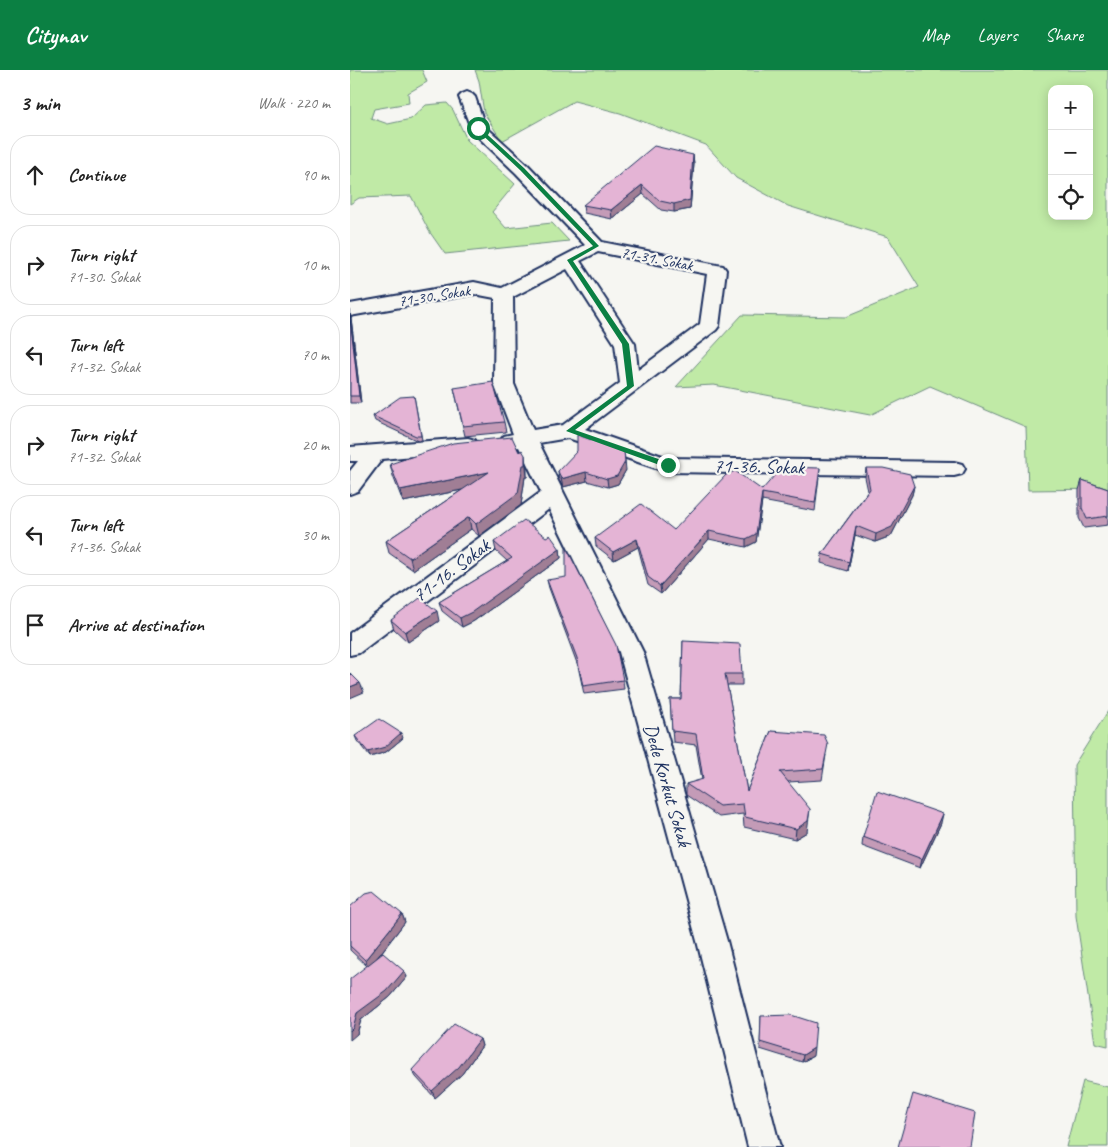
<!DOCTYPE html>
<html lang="en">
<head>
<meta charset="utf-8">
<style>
  :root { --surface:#fff; --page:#f6f6f6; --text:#222; --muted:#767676; --line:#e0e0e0; --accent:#0b8043 }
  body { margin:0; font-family:Caveat,sans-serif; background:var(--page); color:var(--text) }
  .controls { position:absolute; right:15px; top:15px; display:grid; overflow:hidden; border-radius:10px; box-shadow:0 2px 12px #0003 }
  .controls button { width:45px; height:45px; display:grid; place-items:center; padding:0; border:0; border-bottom:1px solid var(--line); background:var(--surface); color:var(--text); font:25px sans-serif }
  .stop { position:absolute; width:15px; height:15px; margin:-11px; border:4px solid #0b8043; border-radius:50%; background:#fff }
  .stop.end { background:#0b8043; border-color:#fff; box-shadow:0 1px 5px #0008 }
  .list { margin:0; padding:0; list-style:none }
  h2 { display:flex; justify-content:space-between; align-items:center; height:65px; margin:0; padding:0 20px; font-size:21px }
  h2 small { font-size:16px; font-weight:400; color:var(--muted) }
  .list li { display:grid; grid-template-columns:32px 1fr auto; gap:15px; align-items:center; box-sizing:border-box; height:80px; margin:0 10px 10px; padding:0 10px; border:1px solid var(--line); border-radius:20px }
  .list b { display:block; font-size:19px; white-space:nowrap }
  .list p { margin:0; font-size:16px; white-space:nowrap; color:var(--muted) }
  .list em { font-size:16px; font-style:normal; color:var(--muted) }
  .icon { flex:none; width:28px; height:28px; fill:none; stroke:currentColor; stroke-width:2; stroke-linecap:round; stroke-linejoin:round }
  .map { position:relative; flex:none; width:758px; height:1077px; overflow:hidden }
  header { display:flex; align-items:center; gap:30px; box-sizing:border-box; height:70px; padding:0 25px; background:var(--accent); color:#fff }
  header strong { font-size:24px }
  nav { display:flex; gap:28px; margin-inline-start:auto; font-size:18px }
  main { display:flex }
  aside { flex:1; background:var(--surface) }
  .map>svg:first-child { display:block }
  .green { fill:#c0eaa6; stroke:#6e8c82; fill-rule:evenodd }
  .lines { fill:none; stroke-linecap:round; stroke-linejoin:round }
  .street-casing { stroke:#1b2f5e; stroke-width:4 }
  .street { fill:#f6f6f2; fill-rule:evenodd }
  .wall { fill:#c49bb7; stroke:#1b2f5e }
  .shaded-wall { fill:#a07e95; stroke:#1b2f5e }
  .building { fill:#e4b4d5; stroke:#1b2f5e }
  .route { fill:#0b8043 }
  .labels { text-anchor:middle; stroke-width:4.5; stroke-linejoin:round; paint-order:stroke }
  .far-street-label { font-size:16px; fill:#1b2f5e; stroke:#f6f6f2 }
  .street-label { font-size:20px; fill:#1b2f5e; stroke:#f6f6f2 }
</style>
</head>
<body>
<header>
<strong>Citynav</strong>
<nav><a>Map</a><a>Layers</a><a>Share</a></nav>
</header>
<main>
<aside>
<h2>3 min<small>Walk · 220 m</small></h2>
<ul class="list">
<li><svg class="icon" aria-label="ahead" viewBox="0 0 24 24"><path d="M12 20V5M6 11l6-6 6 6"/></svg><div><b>Continue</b></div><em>90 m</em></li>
<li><svg class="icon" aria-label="right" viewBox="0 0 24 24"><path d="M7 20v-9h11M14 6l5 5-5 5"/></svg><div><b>Turn right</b><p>71-30. Sokak</p></div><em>10 m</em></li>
<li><svg class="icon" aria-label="left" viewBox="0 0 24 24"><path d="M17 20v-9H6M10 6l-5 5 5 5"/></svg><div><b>Turn left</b><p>71-32. Sokak</p></div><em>70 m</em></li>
<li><svg class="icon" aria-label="right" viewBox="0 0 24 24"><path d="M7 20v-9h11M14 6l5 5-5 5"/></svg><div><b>Turn right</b><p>71-32. Sokak</p></div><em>20 m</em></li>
<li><svg class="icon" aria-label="left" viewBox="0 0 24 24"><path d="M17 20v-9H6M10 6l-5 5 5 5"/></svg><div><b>Turn left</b><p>71-36. Sokak</p></div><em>30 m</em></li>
<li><svg class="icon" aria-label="arrive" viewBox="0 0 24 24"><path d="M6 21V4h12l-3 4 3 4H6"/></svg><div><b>Arrive at destination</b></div></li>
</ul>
</aside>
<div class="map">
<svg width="758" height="1077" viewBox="0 0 758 1077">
  <rect width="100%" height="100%" fill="#f6f6f2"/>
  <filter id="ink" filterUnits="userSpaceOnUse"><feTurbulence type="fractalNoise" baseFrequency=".02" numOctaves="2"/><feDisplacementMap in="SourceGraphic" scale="10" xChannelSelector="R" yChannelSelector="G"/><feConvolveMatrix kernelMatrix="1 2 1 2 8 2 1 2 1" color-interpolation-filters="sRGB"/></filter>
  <g filter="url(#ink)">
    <g class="green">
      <path d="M0,0H72L77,12L58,23L59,33L24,39L21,48L38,54L61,49L76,35L97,33L103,40L117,70L165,114L142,142L156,158L202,153L219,171L95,184L79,161L61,126L9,128L0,134Z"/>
      <path d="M125,0H758V419L678,420L676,357L580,316L520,345L364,315L326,317L392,245L496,247L569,217L538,167L438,136L386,108L356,75L270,43L224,31L152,71L134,43L129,11ZM702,19H739V146H702Z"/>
      <path d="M758,641V976L745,973L726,846L724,695Z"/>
      <path d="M733,1011L758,1017V1077H716Z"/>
    </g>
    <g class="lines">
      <g class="street-casing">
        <g id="street">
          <path d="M117,22L122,24L125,27L135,56L178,95L252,172L367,195L373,196L376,200L369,256L366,260L235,359L318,388L604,392L612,394L615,399L612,404L604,406L317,402L218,368L189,373L293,582L377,871L430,1077H398L347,871L269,582L199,439L9,583L0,585V563L191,422L169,377L161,378L154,376L150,371L154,366L163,364L144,314L145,228L124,224L0,246V234L124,212L152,218L235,175L166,103L122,61L109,27L112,24ZM248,182L357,204L350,254L288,300L285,274L230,191ZM217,199L265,274L270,313L213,355L183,360L164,314L163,227Z"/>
          <path d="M118,368L125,370L129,375L125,380L32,389L8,421L0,424V401L8,391H0V377Z"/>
        </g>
      </g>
      <use href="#street" class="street"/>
    </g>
    <g class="wall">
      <path d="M343,85L344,94L340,139L324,142L311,140L293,124L262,149L234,143L233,135Z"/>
      <path d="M0,244L1,248L11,333H0Z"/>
      <path d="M104,318L154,352L156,362L115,366Z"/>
      <path d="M64,326L72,370L68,371L25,351L23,346Z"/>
      <path d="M40,394L177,397V407H175L171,435L129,466L121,459L63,500L39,483L36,471L112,420L53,432L43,406Z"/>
      <path d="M470,398L465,441L412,431L406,472L396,477L359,469L311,524L298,515L288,477L264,490L246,476L245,468L324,460L412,420Z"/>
      <path d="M516,398L564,416L562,425L541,466L525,472L505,465L498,501L471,493L472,484L518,421L515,407Z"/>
      <path d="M276,400L268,414L258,417L237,411L213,417L209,410L208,401Z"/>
      <path d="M732,410L758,419V455L734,458L729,448V420Z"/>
      <path d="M144,472L210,479L211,488L124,551L112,557L92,541L89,532L157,491L146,481Z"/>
      <path d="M197,510L273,610L274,619L234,624L228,596L199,518Z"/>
      <path d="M41,550L89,551L58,572L44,559Z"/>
      <path d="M333,571L392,604V615H377L397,721L421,661L476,685L472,710L438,712L457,762L445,769L394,757L393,744L369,747L336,725V714L352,710L346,675L323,672L320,629H331Z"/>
      <path d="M5,666L53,668L36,682L20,687L7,671Z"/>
      <path d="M591,753L570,798L512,776L513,767Z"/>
      <path d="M0,837L52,844L55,852L28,887L54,901L57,907L40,927L11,950L7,964L17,896L0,880Z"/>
      <path d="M411,946L463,986L452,992L410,979Z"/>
      <path d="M130,969L132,976L112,1004L85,1028L66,1007L62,1000Z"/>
    </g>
    <g class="shaded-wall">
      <path d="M343,85L344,94L340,139L324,142V134Z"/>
      <path d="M292,115L293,124L262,149L261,140Z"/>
      <path d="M0,244L1,248L11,333L9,326Z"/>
      <path d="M274,381L276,400L268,414L258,417L257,409Z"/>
      <path d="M175,385L177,407H175L171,435L129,466L126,454Z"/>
      <path d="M139,402L141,414L53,432L50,420Z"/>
      <path d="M236,402L237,411L213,417L211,409Z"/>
      <path d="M564,416L562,425L541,466L525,472L526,464Z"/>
      <path d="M412,423V431L406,472L396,477V469Z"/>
      <path d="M119,447L121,459L63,500L60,488Z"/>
      <path d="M506,456L505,465L498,501L499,492Z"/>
      <path d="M359,461V469L311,524L310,516Z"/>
      <path d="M287,469L288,477L264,490L263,482Z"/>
      <path d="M210,479L211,488L124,551L112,557L110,548Z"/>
      <path d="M87,541L89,551L58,572L55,562Z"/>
      <path d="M10,613L14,622L0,628V617Z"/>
      <path d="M51,663L53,668L36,682L20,687L18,682Z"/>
      <path d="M460,739L457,762L445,769L446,759Z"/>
      <path d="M593,744L591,753L570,798L572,789Z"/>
      <path d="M52,844L55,852L19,898L15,890Z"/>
      <path d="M54,901L57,907L40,927L11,950L7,964L0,970V961L7,943Z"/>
      <path d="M130,969L132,976L112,1004L85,1028L82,1021Z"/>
      <path d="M464,978L463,986L452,992L453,985Z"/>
    </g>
    <g class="building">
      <path d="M304,76L343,85L340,130L324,134L310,131L292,115L261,140L233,135Z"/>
      <path d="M0,248L9,326H0Z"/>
      <path d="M143,312L154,352L113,356L104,318Z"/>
      <path d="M64,326L71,366H66L23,346L50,327Z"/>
      <path d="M227,365L274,381L275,392L267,406L257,409L236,402L211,409L208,401L227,381Z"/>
      <path d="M162,367L169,382L172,380L175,385V395H173L168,423L126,454L119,447L60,488L36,471L139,402L50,420L40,394L103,373Z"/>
      <path d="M432,397L470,398L465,433L412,423L406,464L396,469L359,461L310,516L298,507L287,469L263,482L245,468L291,434L324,460L376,405L385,401L412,420Z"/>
      <path d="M516,398H533L560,404L564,416L542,457L526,464L506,456L499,492L472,484L520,419Z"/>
      <path d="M732,410L758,419V446L737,449L732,438Z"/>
      <path d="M174,450L196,467L200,465L210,479L122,542L110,548L89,532L162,488L144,472Z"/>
      <path d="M216,477L266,575L273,610L233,616L227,588L197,510L216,507Z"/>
      <path d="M70,528L87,541L55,562L41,550Z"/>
      <path d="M333,571L390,574L392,604H375L397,721L421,661L474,665L478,674L473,699L430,702L460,739L458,751L446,759L395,747L393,734L369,736L336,714L353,709L346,664L322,661L320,629H331Z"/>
      <path d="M0,603L10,613L0,617Z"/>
      <path d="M29,649L51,663L35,677L18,682L5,666Z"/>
      <path d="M527,721L593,744L572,789L513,767Z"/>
      <path d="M24,821L52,844L15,890L0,876V837L16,823Z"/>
      <path d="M33,883L54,901L37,921L7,943L3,958L0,961V909Z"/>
      <path d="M441,945L466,953L464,978L453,985L410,972L411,946Z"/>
      <path d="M104,954L130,969L109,997L82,1021L62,1000Z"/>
      <path d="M563,1024L625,1043L620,1077H548Z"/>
    </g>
  </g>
  <path class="route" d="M128,56L174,98L249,176L223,191L279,274L284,316L225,360L320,393V397H315L216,361L277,316L272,274L217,190L243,176L170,100L126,59Z"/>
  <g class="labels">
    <g class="far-street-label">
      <text transform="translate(307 188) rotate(11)" y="6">71-31. Sokak</text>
      <text transform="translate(84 225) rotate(-9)" y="6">71-30. Sokak</text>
    </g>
    <g class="street-label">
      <text transform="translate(409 396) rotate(1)" y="7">71-36. Sokak</text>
      <text transform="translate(101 500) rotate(-37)" y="7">71-16. Sokak</text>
      <text transform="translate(318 715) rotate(74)" y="7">Dede Korkut Sokak</text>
    </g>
  </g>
</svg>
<div class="controls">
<button>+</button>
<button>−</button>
<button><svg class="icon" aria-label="locate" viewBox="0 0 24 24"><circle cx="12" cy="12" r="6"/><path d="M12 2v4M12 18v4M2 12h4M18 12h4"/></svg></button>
</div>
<div class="stop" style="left:128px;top:58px"></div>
<div class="stop end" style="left:318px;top:395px"></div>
</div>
</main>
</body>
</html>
